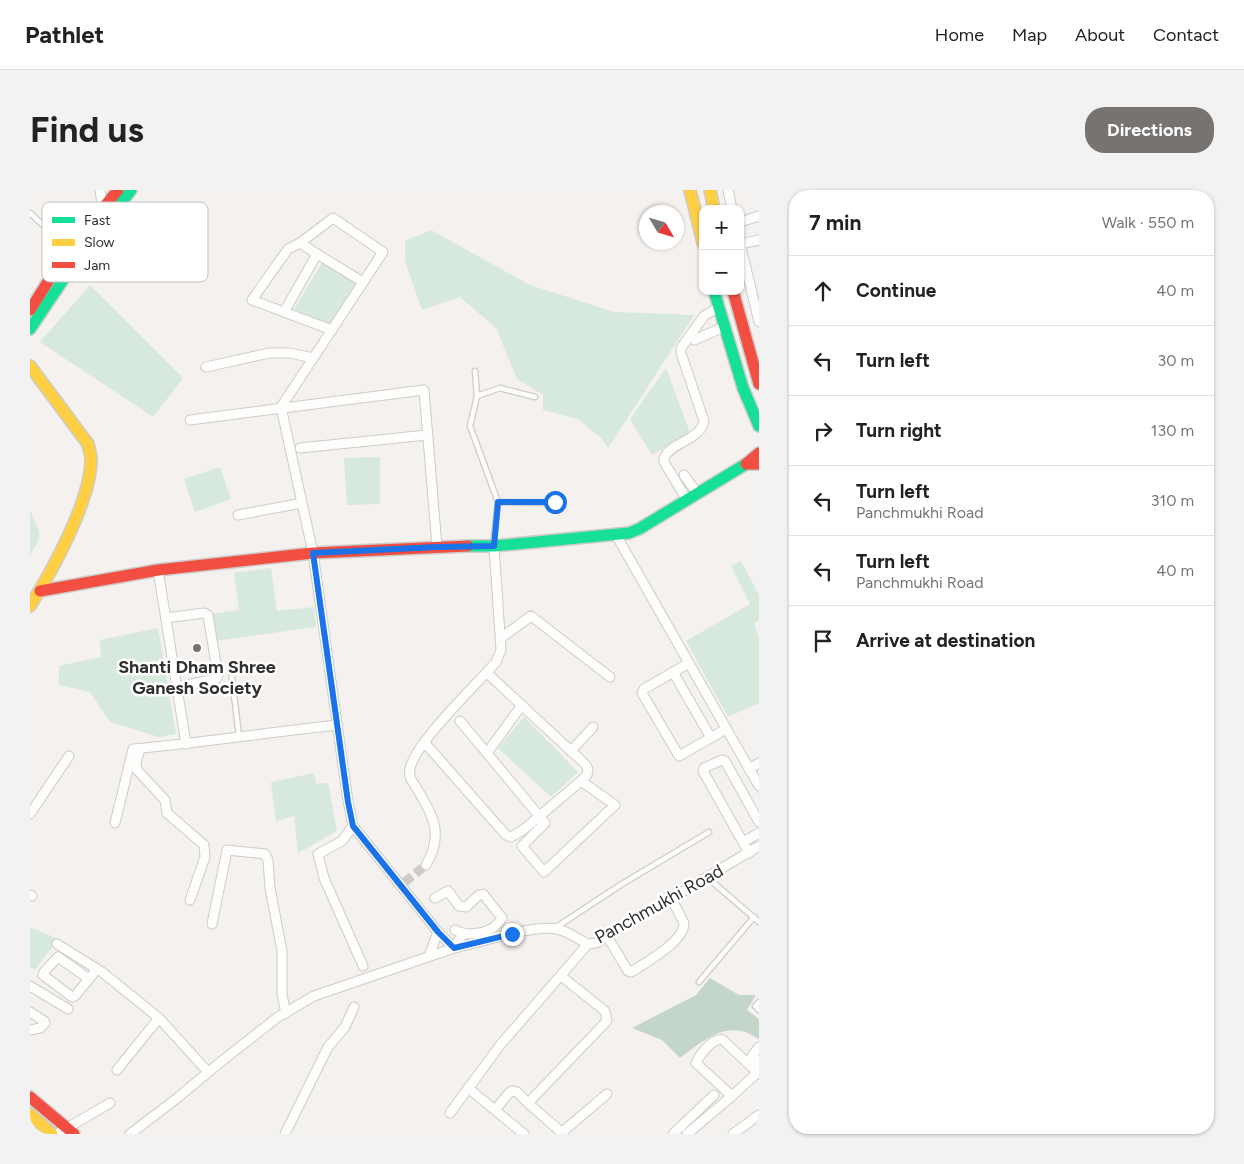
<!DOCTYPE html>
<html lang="en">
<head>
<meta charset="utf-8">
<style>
  :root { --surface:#fff; --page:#f2f2f2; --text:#222; --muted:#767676; --line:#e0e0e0; --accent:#767371 }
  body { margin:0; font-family:Figtree,sans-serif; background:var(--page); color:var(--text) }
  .controls { position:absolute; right:15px; top:15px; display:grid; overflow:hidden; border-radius:10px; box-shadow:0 1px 4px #0004 }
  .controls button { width:45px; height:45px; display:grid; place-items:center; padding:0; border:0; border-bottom:1px solid var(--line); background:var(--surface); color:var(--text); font:25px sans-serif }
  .compass { position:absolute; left:609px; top:15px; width:45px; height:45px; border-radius:50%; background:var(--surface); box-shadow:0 1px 4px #0004; rotate:128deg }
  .stop { position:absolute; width:15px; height:15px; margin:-11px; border:4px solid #1a73e8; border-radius:50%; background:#fff }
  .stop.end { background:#1a73e8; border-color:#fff; box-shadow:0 1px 5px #0008 }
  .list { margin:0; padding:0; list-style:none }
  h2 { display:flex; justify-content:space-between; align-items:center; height:65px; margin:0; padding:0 20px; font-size:21px }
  h2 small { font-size:16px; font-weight:400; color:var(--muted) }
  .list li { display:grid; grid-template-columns:32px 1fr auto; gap:15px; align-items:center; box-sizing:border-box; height:70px; padding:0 20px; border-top:1px solid var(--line) }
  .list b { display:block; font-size:19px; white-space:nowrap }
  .list p { margin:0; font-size:16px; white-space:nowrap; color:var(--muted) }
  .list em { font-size:16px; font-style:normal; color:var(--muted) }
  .icon { flex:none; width:28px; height:28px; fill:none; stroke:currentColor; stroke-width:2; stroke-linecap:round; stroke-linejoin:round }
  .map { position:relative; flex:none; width:729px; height:944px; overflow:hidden; border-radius:20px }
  header { display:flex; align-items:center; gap:30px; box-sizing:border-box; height:70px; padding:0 25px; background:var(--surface); border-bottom:1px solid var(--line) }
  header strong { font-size:24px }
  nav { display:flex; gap:28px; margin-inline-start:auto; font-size:18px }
  .intro { display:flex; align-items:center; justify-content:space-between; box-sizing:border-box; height:120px; padding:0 30px }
  h1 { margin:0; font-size:35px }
  .button { padding:12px 22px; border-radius:20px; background:var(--accent); color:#fff; font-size:18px; font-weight:700 }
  main { display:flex; gap:30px; padding:0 30px }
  aside { flex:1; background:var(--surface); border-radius:20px; box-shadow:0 1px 4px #0004 }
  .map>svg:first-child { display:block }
  .green { fill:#d7e8dc }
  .forest { fill:#c4d6c9 }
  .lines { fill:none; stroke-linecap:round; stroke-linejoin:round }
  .street-tunnel { stroke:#cdcac8; stroke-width:9; stroke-dasharray:9 4.5; stroke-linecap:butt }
  .lane-casing { stroke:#ceccc9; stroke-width:7 }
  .street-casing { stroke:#ceccc9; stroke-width:11 }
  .fast-casing { stroke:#ceccc9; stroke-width:14 }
  .slow-casing { stroke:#ceccc9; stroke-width:14 }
  .jam-casing { stroke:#ceccc9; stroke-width:14 }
  .lane { stroke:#fdfdfc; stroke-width:4.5 }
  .street { stroke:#fdfdfc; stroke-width:9 }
  .fast { stroke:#16e098; stroke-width:11 }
  .slow { stroke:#ffcf43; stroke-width:11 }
  .jam { stroke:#f24e42; stroke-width:11 }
  .route { stroke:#1a73e8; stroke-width:6 }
  .poi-dot { fill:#767371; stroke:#fff; stroke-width:2 }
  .labels { text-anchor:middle; stroke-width:5; stroke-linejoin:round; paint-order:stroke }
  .poi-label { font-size:18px; font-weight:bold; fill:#322f2e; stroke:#fff }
  .street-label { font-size:18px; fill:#322f2e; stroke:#fff }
  .key { fill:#fff; stroke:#c2c1c0; stroke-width:1 }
  .key-label { font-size:14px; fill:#322f2e }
</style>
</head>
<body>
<header>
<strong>Pathlet</strong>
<nav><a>Home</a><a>Map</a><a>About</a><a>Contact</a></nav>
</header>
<div class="intro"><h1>Find us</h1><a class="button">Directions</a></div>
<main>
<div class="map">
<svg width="729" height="944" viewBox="0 0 729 944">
  <rect width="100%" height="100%" fill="#f4f1ee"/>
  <g class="green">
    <path d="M401,40L500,95L584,122L664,125L578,258L572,249L548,229L513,220V205L487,189L466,138L430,107L392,120L375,71V51Z"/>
    <path d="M293,71L328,93L301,136L264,119Z"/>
    <path d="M60,95L153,188L123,227L10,152Z"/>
    <path d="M636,178L660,243L622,265L600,229Z"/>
    <path d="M350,267V314L317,315L314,268Z"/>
    <path d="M190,277L201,309L165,322L154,289Z"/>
    <path d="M0,320C9,343 15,342 0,365Z"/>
    <path d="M711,371L729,405V430L724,434L729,447V513L698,527L656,451L720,414L701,376Z"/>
    <path d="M241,378L247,421L284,417L286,437L185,451L181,424L209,420L204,383Z"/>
    <path d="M128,438L146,544L129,547L80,532L60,502L29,495V476L71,467L70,450Z"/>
    <path d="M494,527L548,582L521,607L468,558Z"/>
    <path d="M284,583L286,594L298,593L307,641L268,663L264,626L246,631L241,592Z"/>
    <path d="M0,737L28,749L5,780L0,777Z"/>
  </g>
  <path class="forest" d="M680,788L709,805H726L717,820L729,829V849C725,847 719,843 715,842C690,834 669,854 650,868L632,850L602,838L666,805Z"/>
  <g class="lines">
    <path class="street-tunnel" d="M375,692L396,675"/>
    <g class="lane-casing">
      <g id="lane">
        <path d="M0,23L37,58"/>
        <path d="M77,34L141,80"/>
        <path d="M445,181L447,206L440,236L468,312L463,354"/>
        <path d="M447,206L470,198L505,207"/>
        <path d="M468,312L525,313"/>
        <path d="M201,480L209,546"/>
        <path d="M678,688L729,732"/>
        <path d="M525,738L592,694L679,642"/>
        <path d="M669,792L724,727"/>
        <path d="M729,812L725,816L729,820"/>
      </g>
    </g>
    <g class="street-casing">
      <g id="street">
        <path d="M70,0L73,20"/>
        <path d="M698,0L702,19"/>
        <path d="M710,32L729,26"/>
        <path d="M270,53L287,64"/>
        <path d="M710,53L729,132"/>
        <path d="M711,54L729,50"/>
        <path d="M254,122L287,64L333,92"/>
        <path d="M664,150L694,137"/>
        <path d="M176,177L239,163H260L283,168"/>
        <path d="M251,217L283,363L318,611L323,636L408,742L424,758C449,753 504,734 527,739C538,741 547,749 558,754L566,753L729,656"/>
        <path d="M251,217L353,62L303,28L270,53L258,59L222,110L302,140"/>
        <path d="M160,230L394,200L407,357"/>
        <path d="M270,258L397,245"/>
        <path d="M654,285L667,303"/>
        <path d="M657,310L634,272V268C641,252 671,250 674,231L651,163V158L674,126L689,117"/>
        <path d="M208,325L272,313"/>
        <path d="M586,345L729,596"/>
        <path d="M128,380L156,554"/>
        <path d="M136,428L174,423L178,425L188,486L186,489L147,497"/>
        <path d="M471,448L501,426L580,487"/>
        <path d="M659,473L614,499L612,503L649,566L696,539"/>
        <path d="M643,482L681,548"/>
        <path d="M430,531L515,633L492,656L514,682L585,615L551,591"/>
        <path d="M394,552L468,636L476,645L481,647L493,640L551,591L557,585L558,579L555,574L457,483"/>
        <path d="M110,559L106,573L107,580L135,610L137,623L174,655L175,667L160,710"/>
        <path d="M541,561L563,537"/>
        <path d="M457,563L492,515"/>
        <path d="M719,579L729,573"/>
        <path d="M0,624L39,566"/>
        <path d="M85,633L103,559C171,553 239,542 308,535"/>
        <path d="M323,636L312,651L288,664L294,688L333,776"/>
        <path d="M713,652L729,643"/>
        <path d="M719,663L673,581L674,578L692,570L695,571L729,632"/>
        <path d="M396,675C415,643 402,625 386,597C382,592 378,586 380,579C384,554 446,495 466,472L471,460L464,356"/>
        <path d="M0,705L2,706"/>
        <path d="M405,708L418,701L429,716L436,717L449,705L453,704L472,728C464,743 439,748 425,740"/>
        <path d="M182,734L197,660L235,664L238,670L240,698L252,761V805L256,823"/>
        <path d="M577,746L598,781L601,782C615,773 655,751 654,733L641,708"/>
        <path d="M27,754L72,782L129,828L87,880"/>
        <path d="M399,766L408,742"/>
        <path d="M531,786L575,821L577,830L575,833L498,913L531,942"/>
        <path d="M59,789L28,767L14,782L13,785L42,807L45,806L67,779"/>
        <path d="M0,796L38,819"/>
        <path d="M0,822L14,831L15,833L10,838L0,840"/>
        <path d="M129,828L178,882"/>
        <path d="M729,857L722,866L729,873"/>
        <path d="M438,898L494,944"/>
        <path d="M702,906L728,882"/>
        <path d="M465,920L479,903L482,901L487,902L498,913"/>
        <path d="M420,923L471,854L558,754"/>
        <path d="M27,944L80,913"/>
        <path d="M100,944L146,909L193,870L248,827L284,806L424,758L433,744"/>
        <path d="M255,944L298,857L315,837L324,817"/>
        <path d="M530,944L577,904"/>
        <path d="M643,944L684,905"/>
        <path d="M657,944L702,906L666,873C670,864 683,847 693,850L729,884"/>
        <path d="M703,944L729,925"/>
      </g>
    </g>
    <g class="fast-casing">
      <g id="fast">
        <path d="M684,101L713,198L729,236"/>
        <path d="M0,139L47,69L101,0"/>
        <path d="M438,356H464L599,343L609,339L716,274"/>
      </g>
    </g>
    <g class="slow-casing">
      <g id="slow">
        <path d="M660,0L673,53"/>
        <path d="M680,0L684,19"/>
        <path d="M0,176L58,254C59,259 61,264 61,269C61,311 22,381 0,416"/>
        <path d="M0,924L22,944"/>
      </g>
    </g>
    <g class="jam-casing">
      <g id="jam">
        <path d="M703,101L729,194"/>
        <path d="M0,120L38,60L88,0"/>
        <path d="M729,263L716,274H729"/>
        <path d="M10,401L128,380L283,363L438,356"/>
        <path d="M0,907L44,944"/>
      </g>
    </g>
    <use href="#lane" class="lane"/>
    <use href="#street" class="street"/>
    <use href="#fast" class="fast"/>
    <use href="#slow" class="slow"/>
    <use href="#jam" class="jam"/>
  </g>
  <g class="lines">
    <path class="route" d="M482,744L424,758L408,742L323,636L318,612L283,363L407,357L464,356L468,312H525"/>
  </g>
  <circle class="poi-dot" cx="167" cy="458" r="5"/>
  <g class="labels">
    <g class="poi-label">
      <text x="167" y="483">Shanti Dham Shree<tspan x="167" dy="21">Ganesh Society</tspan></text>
    </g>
    <g class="street-label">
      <text transform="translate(629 714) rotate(-29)" y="6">Panchmukhi Road</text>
    </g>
  </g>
  <rect x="12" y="12" width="166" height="80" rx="8" class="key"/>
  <rect x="22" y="27" width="23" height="6" fill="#16e098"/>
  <rect x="22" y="49" width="23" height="7" fill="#ffcf43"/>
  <rect x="22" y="72" width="23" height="6" fill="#f24e42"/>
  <g class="key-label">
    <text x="54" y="35">Fast</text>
    <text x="54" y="57">Slow</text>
    <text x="54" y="80">Jam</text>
  </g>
</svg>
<div class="controls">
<button>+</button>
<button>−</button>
</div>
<svg class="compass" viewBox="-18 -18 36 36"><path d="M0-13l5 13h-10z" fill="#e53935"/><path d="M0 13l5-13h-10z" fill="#767676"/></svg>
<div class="stop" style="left:525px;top:312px"></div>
<div class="stop end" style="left:482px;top:744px"></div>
</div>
<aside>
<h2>7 min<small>Walk · 550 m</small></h2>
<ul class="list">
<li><svg class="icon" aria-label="ahead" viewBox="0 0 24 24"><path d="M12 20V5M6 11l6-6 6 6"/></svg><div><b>Continue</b></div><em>40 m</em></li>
<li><svg class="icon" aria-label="left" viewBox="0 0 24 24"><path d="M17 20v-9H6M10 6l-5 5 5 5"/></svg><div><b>Turn left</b></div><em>30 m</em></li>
<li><svg class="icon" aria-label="right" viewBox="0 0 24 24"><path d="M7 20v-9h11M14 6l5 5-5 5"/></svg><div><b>Turn right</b></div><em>130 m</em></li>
<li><svg class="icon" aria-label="left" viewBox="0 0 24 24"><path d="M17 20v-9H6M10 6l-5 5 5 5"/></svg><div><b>Turn left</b><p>Panchmukhi Road</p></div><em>310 m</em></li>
<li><svg class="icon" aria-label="left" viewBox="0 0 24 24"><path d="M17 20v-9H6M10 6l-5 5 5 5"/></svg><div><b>Turn left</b><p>Panchmukhi Road</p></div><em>40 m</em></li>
<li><svg class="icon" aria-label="arrive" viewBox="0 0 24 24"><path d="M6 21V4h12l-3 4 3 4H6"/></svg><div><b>Arrive at destination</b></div></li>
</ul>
</aside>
</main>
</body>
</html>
